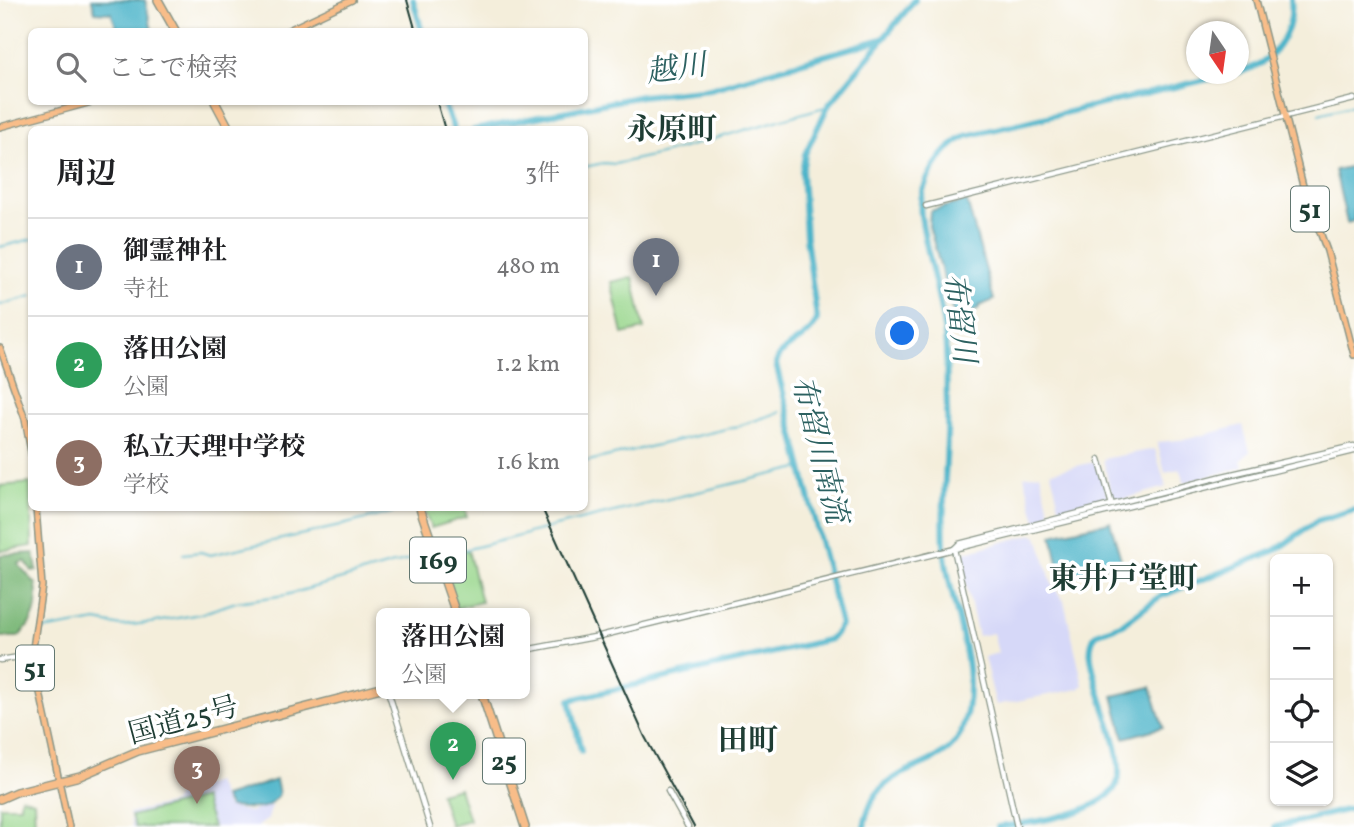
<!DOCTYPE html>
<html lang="ja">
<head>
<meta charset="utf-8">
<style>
  :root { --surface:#fff; --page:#f6f6f6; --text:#202124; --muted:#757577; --line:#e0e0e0; --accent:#2563eb }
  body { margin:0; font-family:Vollkorn,"Noto Serif JP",serif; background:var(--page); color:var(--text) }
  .controls { position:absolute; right:21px; bottom:21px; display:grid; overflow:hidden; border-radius:10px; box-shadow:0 2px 5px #0004 }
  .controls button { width:63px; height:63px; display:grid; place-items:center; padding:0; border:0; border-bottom:2px solid var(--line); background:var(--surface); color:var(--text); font:35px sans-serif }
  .compass { position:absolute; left:1186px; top:21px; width:63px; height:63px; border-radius:50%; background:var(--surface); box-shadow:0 2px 5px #0004; rotate:167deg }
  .you { position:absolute; left:903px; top:334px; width:24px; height:24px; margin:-18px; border:5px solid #fff; border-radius:50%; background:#1a73e8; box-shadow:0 0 0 10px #1a73e833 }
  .badge { display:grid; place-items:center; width:46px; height:46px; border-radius:50%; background:var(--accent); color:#fff; font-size:23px; font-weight:700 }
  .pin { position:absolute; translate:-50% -58px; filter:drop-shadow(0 2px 4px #0008) }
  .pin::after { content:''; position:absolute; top:37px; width:24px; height:21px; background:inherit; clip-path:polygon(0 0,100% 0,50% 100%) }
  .popup { position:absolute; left:376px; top:608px; width:154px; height:91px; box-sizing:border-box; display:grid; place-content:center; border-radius:10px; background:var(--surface); filter:drop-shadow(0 2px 5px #0005); font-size:23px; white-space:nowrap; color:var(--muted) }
  .popup b { font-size:26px; color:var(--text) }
  .popup::after { content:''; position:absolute; left:50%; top:100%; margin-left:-14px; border:14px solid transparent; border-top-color:var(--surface) }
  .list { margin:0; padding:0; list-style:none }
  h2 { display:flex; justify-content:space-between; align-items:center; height:91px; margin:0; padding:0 28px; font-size:30px }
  h2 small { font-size:23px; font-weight:400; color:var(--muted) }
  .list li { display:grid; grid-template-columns:46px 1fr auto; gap:21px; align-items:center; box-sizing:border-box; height:98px; padding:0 28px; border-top:2px solid var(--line) }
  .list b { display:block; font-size:26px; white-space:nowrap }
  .list p { margin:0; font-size:23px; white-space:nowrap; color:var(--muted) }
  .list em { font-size:23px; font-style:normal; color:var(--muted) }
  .icon { flex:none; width:38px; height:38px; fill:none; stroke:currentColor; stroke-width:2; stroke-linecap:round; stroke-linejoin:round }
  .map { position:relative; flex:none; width:1354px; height:827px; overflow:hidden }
  .search { position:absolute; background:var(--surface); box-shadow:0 2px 5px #0004; left:28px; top:28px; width:560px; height:77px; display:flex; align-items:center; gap:18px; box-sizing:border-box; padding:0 24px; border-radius:10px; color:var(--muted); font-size:26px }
  .panel { position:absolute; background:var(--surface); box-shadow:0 2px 5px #0004; left:28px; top:126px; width:560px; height:385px; border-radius:10px }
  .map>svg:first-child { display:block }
  .built { fill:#d6d8f8 }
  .green { fill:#98d68b; stroke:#5c8a60; stroke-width:2 }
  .forest { fill:#7ab777; stroke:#4c7a56; stroke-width:2 }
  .water { fill:#4bb4c9; stroke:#35787e; stroke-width:2 }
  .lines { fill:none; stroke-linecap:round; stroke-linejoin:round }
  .stream { stroke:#4bb4c9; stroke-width:2 }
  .river { stroke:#4bb4c9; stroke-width:6 }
  .minor-casing { stroke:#8a9688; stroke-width:7 }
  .major-casing { stroke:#8a9688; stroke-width:8 }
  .highway-casing { stroke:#8a9688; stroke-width:10 }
  .minor { stroke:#fff; stroke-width:4.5 }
  .major { stroke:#f8bd89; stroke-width:5 }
  .highway { stroke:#f8bd89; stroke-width:7 }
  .rail { stroke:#1f3d34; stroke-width:2 }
  .labels { text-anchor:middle; stroke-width:7; stroke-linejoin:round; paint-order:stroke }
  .shield { fill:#fff; stroke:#627771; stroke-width:2 }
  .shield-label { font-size:26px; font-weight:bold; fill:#1f3d34 }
  .street-label { font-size:28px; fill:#1f3d34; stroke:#fff }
  .water-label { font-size:30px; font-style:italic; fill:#2c6161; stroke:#fff }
  .neighbourhood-label { font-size:30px; font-weight:bold; fill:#1f3d34; stroke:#fff }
</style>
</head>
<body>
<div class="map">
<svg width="1354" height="827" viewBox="0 0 1354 827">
  <rect width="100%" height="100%" fill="#fff"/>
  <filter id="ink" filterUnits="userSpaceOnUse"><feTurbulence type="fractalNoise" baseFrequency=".0143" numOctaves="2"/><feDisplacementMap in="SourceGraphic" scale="14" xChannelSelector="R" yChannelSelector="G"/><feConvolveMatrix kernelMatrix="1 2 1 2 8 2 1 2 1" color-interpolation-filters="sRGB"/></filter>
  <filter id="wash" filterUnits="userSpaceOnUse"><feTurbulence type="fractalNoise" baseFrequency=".00686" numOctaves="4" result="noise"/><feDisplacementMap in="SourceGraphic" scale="28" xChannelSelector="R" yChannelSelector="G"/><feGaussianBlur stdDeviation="1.57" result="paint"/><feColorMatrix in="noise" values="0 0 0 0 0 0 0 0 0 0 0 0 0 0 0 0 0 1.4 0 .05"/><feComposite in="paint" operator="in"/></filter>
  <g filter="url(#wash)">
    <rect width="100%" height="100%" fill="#f4eedb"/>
    <g class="built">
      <path d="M1243,425L1250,452L1241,460L1243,467L1184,483L1180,469L1165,473L1157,442L1188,439Z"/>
      <path d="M1155,449L1166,487L1113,502L1103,459Z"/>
      <path d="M1098,461L1109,502L1061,514L1051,472Z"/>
      <path d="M1040,473L1051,517L1036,521L1024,476Z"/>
      <path d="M1033,534L1038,536L1052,584L1064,601L1083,685L1079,689L996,705L984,657L998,653L993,633L978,636L960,557L962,553Z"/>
      <path d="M216,782L227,807L250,812L272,805L268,819L257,827H132L129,813L173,803L179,793Z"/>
    </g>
    <g class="green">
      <path d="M633,277L644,329L623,334L611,282Z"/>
      <path d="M30,483L32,546L0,551V486Z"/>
      <path d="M423,508H464L467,517L431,528Z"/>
      <path d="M468,550L481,602L456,608L439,554Z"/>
      <path d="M459,788L469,820L450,825L440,793Z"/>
      <path d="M21,797L34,801L35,827H0V806H20Z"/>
      <path d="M203,798L213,827H135L131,816Z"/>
    </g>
    <path class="forest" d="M34,553L37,570L32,571L25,561L18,564L36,584C39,606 35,622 18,637H0V555Z"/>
    <g class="water">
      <path d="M92,0H145L152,30L118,31L111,13L95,12Z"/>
      <path d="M1354,166V221L1347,223L1335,170Z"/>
      <path d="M967,201L994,300L979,306L978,310L954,316L929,226L930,211Z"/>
      <path d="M1110,522L1121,559L1118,563L1061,577L1052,535Z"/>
      <path d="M1151,687L1163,727L1124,738L1113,696Z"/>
      <path d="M276,780L279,794C266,815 248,807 229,807L224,797Z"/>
    </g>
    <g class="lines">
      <g class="stream">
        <path d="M1319,114L1354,105"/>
        <path d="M584,167L604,163L615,164L665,153L828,106"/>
        <path d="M0,247L32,239"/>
        <path d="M0,305L32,296"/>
        <path d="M584,462L739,426L780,412"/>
        <path d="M342,525L410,508"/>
        <path d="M551,527L803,467"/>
        <path d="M528,533L549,528"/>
        <path d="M437,552L468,549L527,534"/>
        <path d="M183,554L201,552L210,555L340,526"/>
        <path d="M358,574L433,553"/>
        <path d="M150,623L200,614L236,602L286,595L356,575"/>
        <path d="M42,630L97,621L121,626L148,623"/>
      </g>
      <g class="river">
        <path d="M413,0L422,32"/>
        <path d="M1238,72C1271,66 1295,33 1291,0"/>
        <path d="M443,102L454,130"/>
        <path d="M474,130L641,96L710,89L882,39"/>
        <path d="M581,751L570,700L831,639L841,625L776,364C781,343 811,340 817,319L806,237L802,172L805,154L828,106L915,0"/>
        <path d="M864,827C874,757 944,776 961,732C985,669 948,608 944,545C941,499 949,453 947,408C946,382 948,354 944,328C939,290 926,252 921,215C917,185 941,149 966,136L1230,74"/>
        <path d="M998,827C1027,823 1119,814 1119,774C1120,744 1103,709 1096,680C1092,663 1086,649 1096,634L1123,624L1159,597L1276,550L1317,521L1354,510"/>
        <path d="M1275,827L1354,808"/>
      </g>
    </g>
  </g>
  <g filter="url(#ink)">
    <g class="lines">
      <g class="minor-casing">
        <g id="minor">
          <path d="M926,206L1354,99"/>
          <path d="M1099,459L1112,505"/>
          <path d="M955,548L959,544L1223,476L1354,446"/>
          <path d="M954,549L1017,827"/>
          <path d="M525,650L600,636L1354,451"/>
          <path d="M0,660L32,655"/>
          <path d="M389,694L430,827"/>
          <path d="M668,791L688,827"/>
        </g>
      </g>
      <g class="major-casing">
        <g id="major">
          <path d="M1256,0L1303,186L1327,251L1354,355"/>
          <path d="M284,32L352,0"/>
          <path d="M0,127L92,102"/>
          <path d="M0,348L25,419L32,457"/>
          <path d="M36,508L42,586L32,655L69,827"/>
        </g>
      </g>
      <g class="highway-casing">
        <g id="highway">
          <path d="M158,0L176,32"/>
          <path d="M215,102L230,130"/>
          <path d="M420,508L456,614"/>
          <path d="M482,694L525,827"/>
          <path d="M0,799L16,792L80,776L138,751L381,688"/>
        </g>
      </g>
      <use href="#minor" class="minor"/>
      <use href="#major" class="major"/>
      <use href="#highway" class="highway"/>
      <g class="rail">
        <path d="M407,0L416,32"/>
        <path d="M437,102L445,130"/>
        <path d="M542,508L645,737L694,827"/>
      </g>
    </g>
  </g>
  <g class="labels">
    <g class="shield">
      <rect x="1291" y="186.5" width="38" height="45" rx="5"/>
      <rect x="410" y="537.5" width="56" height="45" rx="5"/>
      <rect x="16" y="645.5" width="38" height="45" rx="5"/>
      <rect x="483" y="738.5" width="42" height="45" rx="5"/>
    </g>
    <g class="shield-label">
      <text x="1310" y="218">51</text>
      <text x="438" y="569">169</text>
      <text x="35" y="677">51</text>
      <text x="504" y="770">25</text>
    </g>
    <g class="street-label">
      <text transform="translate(183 719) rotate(-15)" y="10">国道25号</text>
    </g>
    <g class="water-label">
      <text transform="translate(676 68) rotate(-8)" y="10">越川</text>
      <text transform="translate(960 318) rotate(83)" y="10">布留川</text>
      <text transform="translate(820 449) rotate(76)" y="10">布留川南流</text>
    </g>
    <g class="neighbourhood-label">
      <text x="672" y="139">永原町</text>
      <text x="1123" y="588">東井戸堂町</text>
      <text x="748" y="750">田町</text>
    </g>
  </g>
</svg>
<div class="controls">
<button>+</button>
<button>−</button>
<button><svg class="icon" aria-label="locate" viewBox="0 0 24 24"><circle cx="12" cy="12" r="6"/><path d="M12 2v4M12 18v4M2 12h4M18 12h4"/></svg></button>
<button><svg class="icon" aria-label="layers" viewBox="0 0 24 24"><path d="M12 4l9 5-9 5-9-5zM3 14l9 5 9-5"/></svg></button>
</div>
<svg class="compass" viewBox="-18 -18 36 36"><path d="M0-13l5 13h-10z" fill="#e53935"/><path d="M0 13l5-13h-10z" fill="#757577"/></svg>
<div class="you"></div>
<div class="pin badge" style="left:656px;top:296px;background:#6b7280">1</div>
<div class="pin badge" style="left:453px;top:780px;background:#2e9e5b">2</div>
<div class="popup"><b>落田公園</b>公園</div>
<div class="pin badge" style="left:197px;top:804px;background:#8d6e63">3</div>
<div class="search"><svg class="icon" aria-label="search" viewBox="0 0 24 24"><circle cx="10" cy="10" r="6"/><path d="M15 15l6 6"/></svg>ここで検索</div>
<section class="panel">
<h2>周辺<small>3件</small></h2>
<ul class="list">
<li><span class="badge" style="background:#6b7280">1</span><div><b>御霊神社</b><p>寺社</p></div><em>480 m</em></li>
<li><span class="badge" style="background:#2e9e5b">2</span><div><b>落田公園</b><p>公園</p></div><em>1.2 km</em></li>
<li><span class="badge" style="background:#8d6e63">3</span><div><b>私立天理中学校</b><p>学校</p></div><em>1.6 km</em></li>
</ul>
</section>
</div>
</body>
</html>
